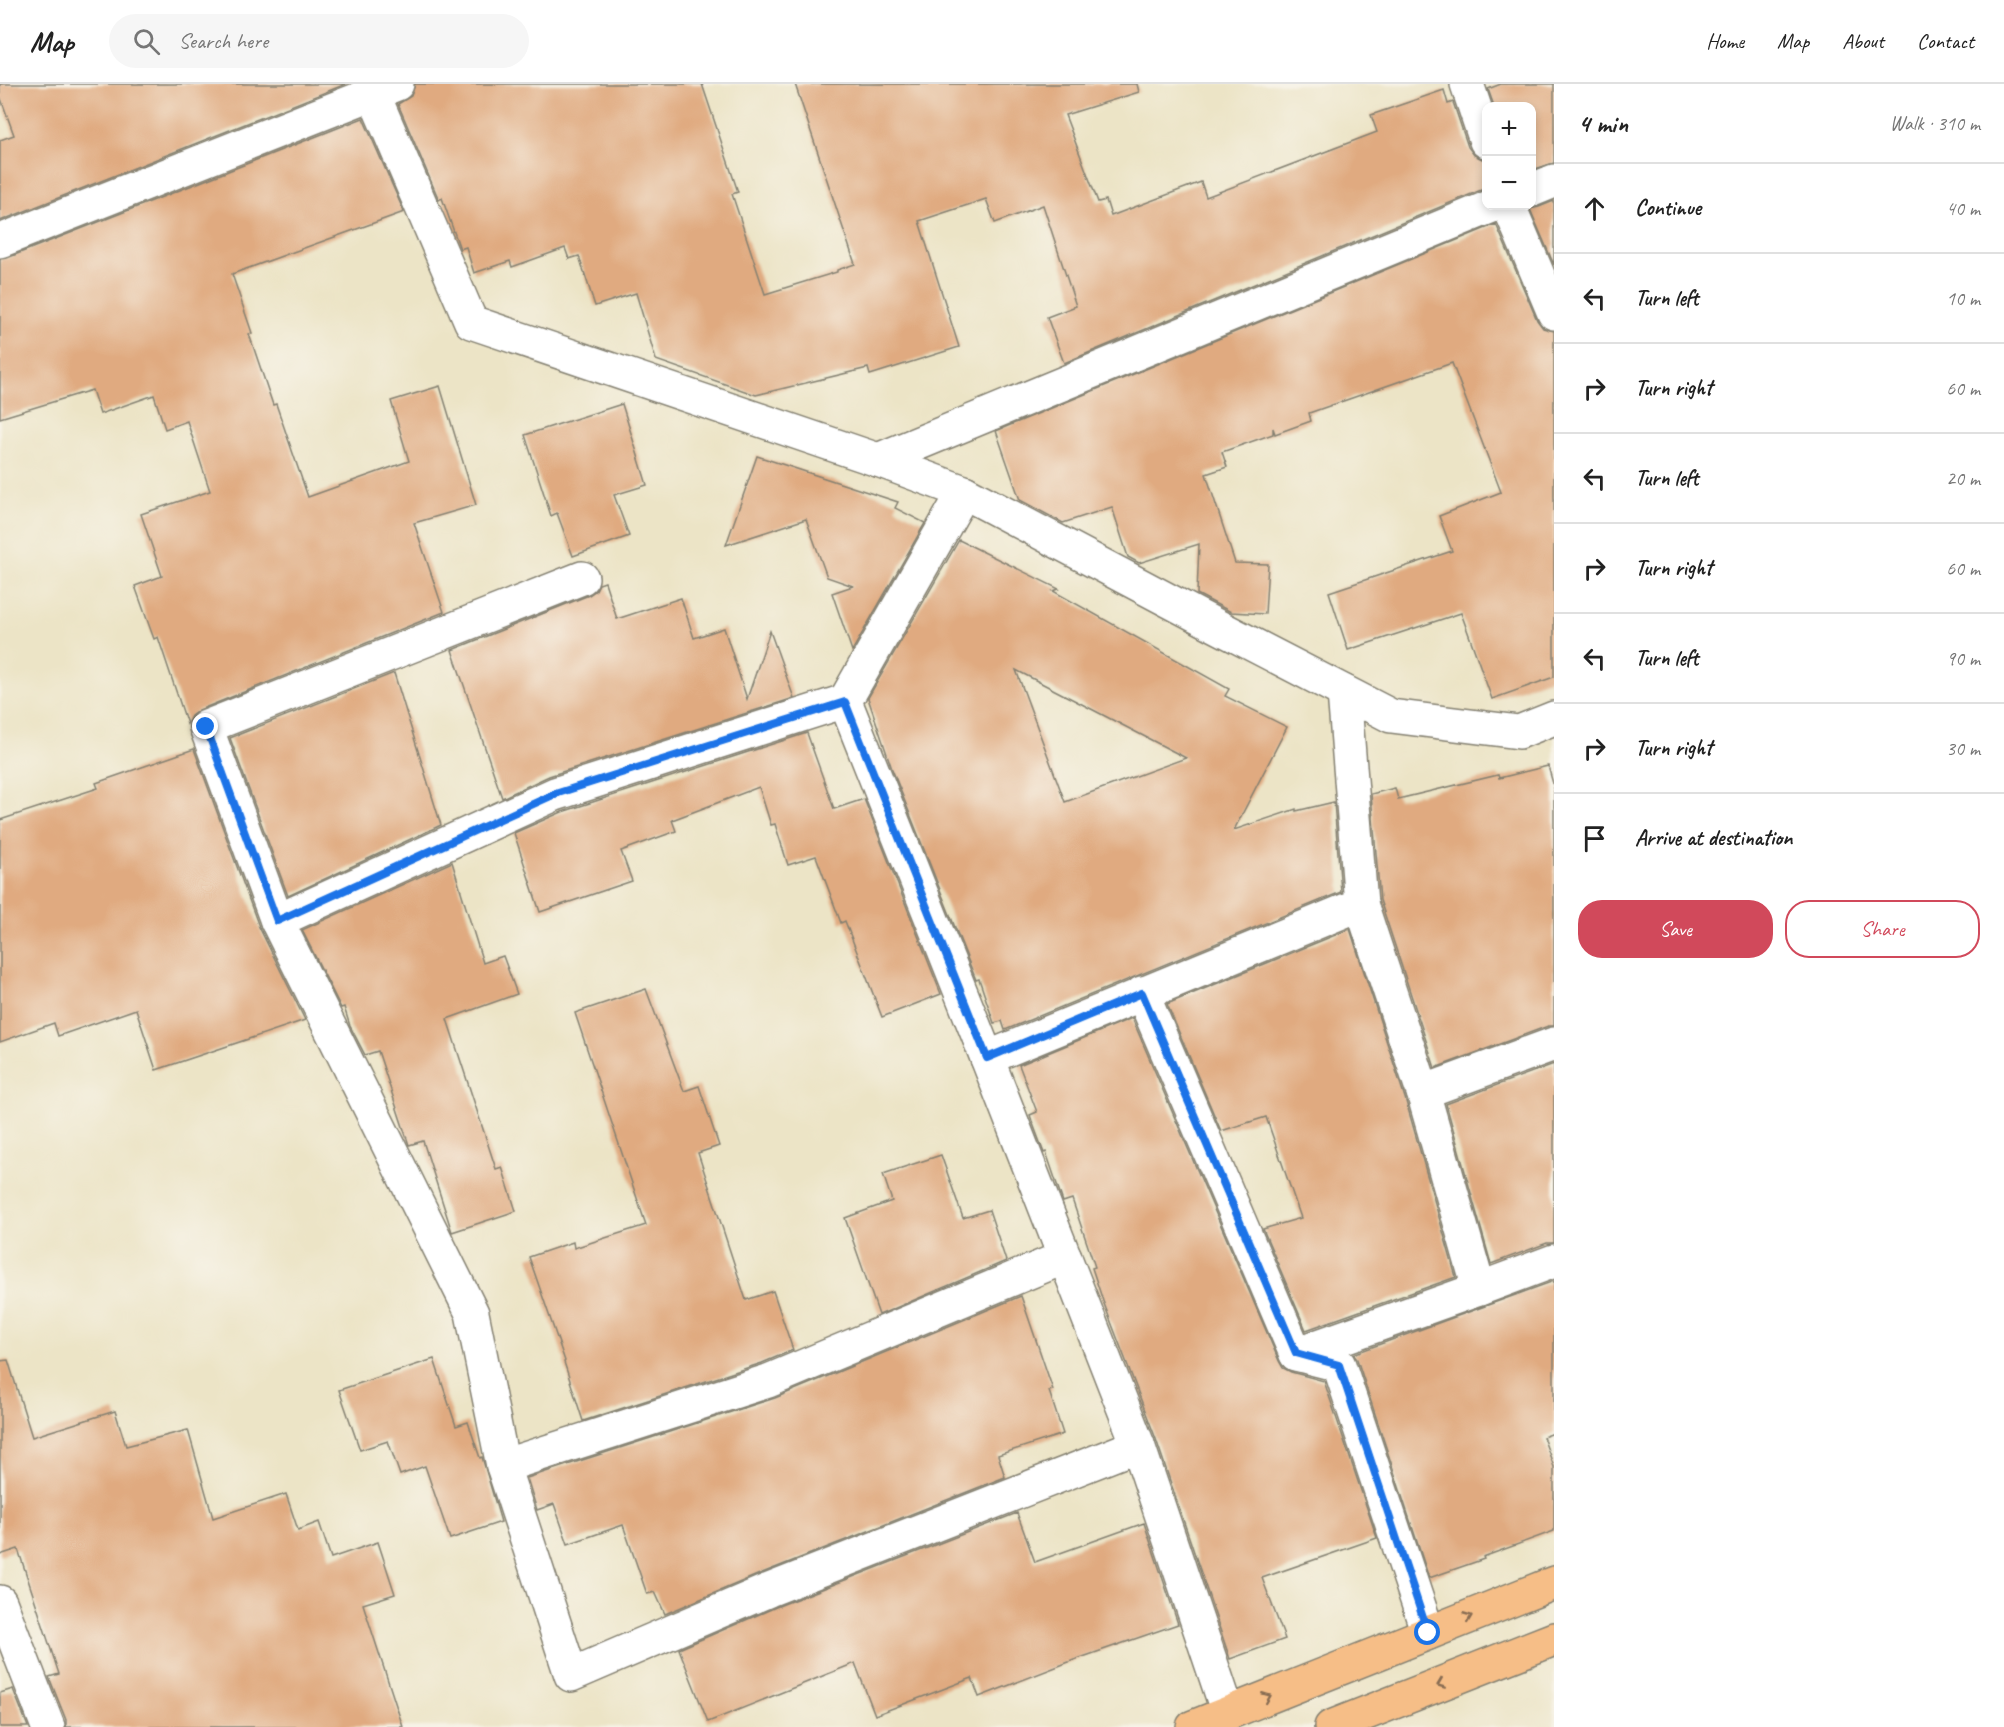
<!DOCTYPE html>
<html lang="en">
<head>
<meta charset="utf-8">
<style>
  :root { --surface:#fff; --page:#f6f6f6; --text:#222; --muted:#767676; --line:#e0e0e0; --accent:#d1495b }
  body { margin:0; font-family:Caveat,sans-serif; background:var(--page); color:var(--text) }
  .controls { position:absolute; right:18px; top:18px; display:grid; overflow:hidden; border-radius:12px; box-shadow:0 3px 9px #0003 }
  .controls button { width:54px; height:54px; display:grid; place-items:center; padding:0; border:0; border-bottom:2px solid var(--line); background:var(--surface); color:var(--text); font:30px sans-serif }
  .stop { position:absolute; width:18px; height:18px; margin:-14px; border:4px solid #1a73e8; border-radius:50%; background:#fff }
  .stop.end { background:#1a73e8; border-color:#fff; box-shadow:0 2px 6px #0008 }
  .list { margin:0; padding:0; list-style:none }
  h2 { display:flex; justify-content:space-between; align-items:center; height:78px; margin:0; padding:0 24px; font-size:26px }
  h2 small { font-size:20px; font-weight:400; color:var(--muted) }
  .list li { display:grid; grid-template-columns:39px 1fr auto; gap:18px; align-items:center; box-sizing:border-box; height:90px; padding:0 24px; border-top:2px solid var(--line) }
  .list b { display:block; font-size:22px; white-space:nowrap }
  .list em { font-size:20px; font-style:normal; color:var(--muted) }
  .actions { display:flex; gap:12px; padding:18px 24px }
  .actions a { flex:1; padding:14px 0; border:2px solid var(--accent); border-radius:24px; text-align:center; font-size:21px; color:var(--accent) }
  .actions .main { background:var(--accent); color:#fff }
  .icon { flex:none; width:33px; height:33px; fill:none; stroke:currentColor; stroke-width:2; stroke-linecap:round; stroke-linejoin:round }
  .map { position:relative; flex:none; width:1554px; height:1643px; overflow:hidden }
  header { display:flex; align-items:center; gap:36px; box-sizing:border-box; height:84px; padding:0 30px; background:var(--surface); border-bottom:2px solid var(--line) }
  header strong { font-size:28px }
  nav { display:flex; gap:33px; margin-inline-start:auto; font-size:21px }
  .search { width:420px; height:54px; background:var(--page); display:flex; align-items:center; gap:15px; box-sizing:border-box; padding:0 21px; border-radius:33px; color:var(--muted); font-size:22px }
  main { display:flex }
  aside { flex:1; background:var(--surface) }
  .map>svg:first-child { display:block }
  .building { fill:#e0aa80; fill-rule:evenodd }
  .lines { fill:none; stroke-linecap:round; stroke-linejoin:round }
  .minor-casing { stroke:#848071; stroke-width:36 }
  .major-casing { stroke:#848071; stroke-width:36 }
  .minor { stroke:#fff; stroke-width:33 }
  .major { stroke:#f6be87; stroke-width:33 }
  .oneway { stroke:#896d52 }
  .route { stroke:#1a73e8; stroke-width:8 }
</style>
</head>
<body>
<header>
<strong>Map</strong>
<div class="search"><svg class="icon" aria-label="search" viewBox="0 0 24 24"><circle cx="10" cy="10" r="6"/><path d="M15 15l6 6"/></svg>Search here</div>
<nav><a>Home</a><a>Map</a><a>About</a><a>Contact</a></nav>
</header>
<main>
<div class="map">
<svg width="1554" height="1643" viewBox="0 0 1554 1643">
  <rect width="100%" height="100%" fill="#f7f3e8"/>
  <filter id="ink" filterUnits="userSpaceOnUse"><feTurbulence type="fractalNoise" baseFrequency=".0167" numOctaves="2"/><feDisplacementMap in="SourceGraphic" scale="12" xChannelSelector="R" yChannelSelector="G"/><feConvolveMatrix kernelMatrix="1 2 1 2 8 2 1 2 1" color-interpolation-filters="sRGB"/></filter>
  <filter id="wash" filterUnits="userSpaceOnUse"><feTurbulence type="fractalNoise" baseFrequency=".008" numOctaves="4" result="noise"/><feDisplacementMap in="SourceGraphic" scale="24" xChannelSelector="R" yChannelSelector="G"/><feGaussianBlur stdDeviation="1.35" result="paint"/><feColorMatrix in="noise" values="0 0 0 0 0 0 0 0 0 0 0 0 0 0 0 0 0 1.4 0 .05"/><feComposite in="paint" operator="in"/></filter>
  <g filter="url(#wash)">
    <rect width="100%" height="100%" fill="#ece4c6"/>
    <g id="blocks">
      <g class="building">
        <path d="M0,0H346L0,137V56L14,51L0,12Z"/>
        <path d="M415,0H702L738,108L732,110L765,210L837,188V186L855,180L795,0H1137L1139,8L1065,31L1098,118L1106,116L1111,132L1201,98L1206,113L1377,48L1371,31L1444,6L1448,20L1453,18L1468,63L1474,71L1482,75H1486V104L1064,279L1047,233L1076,222L1043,121L995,139L986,115L919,137L959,263L870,291L868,284L756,311L656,276L636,209L595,222L579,172L569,175L565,164L512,183L510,177L474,189L466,163L460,165L442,114L439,116L398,20L411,12Z"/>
        <path d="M1501,0H1554V79L1532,86V22H1494L1488,5Z"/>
        <path d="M363,34L404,128L232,190L252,249L249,250L273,321L276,320L308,413L409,377L391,317L440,302L476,421L414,439L444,528L199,626L191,632L187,640L158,553L154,555L135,502L162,492L141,430L210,407L187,337L165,345L154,311L100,330L92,306L0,334V175L7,174Z"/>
        <path d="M1554,117V181L1530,125L1539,123Z"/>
        <path d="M1496,140L1537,236L1543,244L1554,247V593L1492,615L1461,529L1348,566L1329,508L1452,467L1439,432L1501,408L1452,279L1309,329L1311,337L1275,350L1273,344V350L1222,368L1227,383L1206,390L1235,479L1268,480L1265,530L1231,528L1197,510L1199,460L1139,479L1128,473L1112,423L1063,439L1020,416L996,347Z"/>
        <path d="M622,320L647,401L614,411L629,452L573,472L557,429L551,432L525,351Z"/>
        <path d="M757,372L898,418L895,424L925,439L852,567L832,509L853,502L827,493L806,435L726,461Z"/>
        <path d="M959,456L1059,505L1053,507L1229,605L1225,612L1287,643L1234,746L1296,725V727L1334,718L1341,808L1005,946L1002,937L994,939L979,895L976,896L892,685L868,614ZM1016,586L1186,674L1065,718Z"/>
        <path d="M605,498L617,535L681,514L694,554L724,544L747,615L770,547L794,614L549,692L502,714L452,566L589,511L596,506L599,500Z"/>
        <path d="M394,589L441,741L288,812L230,654Z"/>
        <path d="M807,649L834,725L864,715L941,910L882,933L845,837L841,839L816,772L788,781L775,740L771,741L759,703L672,736L676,747L621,767L632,797L540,828L514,749L562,728Z"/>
        <path d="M194,665L259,843L305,936L156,986L136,925L58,952L54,939L0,958V736L98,704L96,699Z"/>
        <path d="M1548,682L1554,703V942H1548L1435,984L1380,816L1371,710L1395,704L1398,715L1498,691L1499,694Z"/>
        <path d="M452,778L483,879L503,872L517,910L447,935L496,1085L502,1083L516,1127L452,1148L423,1057L409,1061L378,967L365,971L350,942L344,923L341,924L302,846Z"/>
        <path d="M1350,845L1405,1014L1456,1193L1306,1246L1263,1145L1301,1134L1266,1033L1221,1047L1167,920Z"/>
        <path d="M646,905L684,1007L699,1002L719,1062L698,1069L746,1216L773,1207L793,1266L762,1279L583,1337L564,1278L565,1277L529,1173L573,1158L574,1164L646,1141L575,929Z"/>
        <path d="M1132,934L1279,1277L1283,1284L1291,1288L1324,1297L1377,1454L1262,1494L1285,1555L1230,1575L1156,1355L1103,1217L1092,1184L1095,1183L1072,1115L1063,1118L1046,1068L1044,1069L1032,1037L1030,1031L1037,1028L1019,981Z"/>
        <path d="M1554,980V1159H1547L1491,1180L1446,1020Z"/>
        <path d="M941,1071L963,1134L989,1126L1006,1177L879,1231L845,1134L892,1117L883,1090Z"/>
        <path d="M1554,1197V1349L1543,1353L1554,1383V1447L1483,1473L1484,1475L1429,1494L1357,1275L1353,1270Z"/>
        <path d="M1021,1212L1053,1306L1049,1307L1063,1350L998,1371L1005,1393L762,1489L665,1530L655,1508L647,1510L623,1441L568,1460L554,1420L537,1426L527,1394L775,1314Z"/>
        <path d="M434,1275L456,1342L468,1338L480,1374L482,1373L501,1438L450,1455L425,1382L400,1391L388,1357L360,1366L339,1306Z"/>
        <path d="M8,1276L32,1353L115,1327L126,1362L188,1346L213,1434L286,1410L298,1446L319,1438L331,1474L378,1458L395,1510L363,1520L403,1643H66V1636L49,1593L59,1590L18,1465L0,1471V1277Z"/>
        <path d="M1017,1429L1035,1478L1144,1439L1178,1540L1074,1576L979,1613L972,1594L875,1631L855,1579L708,1638L679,1565L776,1523Z"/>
        <path d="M13,1605L28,1643H0V1609Z"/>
      </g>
    </g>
  </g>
  <g filter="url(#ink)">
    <use href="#blocks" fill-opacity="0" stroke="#848071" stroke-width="1.5"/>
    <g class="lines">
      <g class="minor-casing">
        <g id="minor">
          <path d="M369,0L471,238L878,376L964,408L1217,542L1391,632L1519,648L1554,634"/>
          <path d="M1467,0L1486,57"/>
          <path d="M1532,106L1554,97"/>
          <path d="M1509,122L1554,229"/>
          <path d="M0,157L397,0"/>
          <path d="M878,376L1492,122"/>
          <path d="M964,408L845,617L987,974L1361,820L1344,608"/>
          <path d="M277,837L206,643L582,494"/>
          <path d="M1142,909L1296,1270L1339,1281L1428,1549"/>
          <path d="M987,974L1138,1361L1228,1629"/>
          <path d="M1423,1008L1554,960"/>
          <path d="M1065,1173L768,1297L503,1382L571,1591L769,1506L1138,1361"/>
          <path d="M1479,1205L1554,1177"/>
          <path d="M1296,1270L1479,1205L1423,1008L1361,820"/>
          <path d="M503,1382L472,1229L277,837L555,710L845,617"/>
          <path d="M0,1518L48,1643"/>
        </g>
      </g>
      <g class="major-casing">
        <g id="major">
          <path d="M1193,1643L1554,1499"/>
          <path d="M1331,1643L1554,1555"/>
        </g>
      </g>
      <use href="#minor" class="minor"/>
      <use href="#major" class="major"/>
    </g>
    <defs><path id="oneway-chevron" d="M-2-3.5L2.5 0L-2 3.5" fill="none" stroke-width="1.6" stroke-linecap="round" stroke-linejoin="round" transform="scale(1.5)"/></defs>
    <g class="oneway">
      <use href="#oneway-chevron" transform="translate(1468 1533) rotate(-22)"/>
      <use href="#oneway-chevron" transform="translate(1441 1600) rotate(158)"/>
      <use href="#oneway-chevron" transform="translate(1267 1613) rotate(-22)"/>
    </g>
  </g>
  <g class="lines" filter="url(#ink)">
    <path class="route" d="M206,643L277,837L555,710L845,618L987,974L1142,909L1296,1269L1339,1281L1428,1549"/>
  </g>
</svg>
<div class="controls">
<button>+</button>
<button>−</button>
</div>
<div class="stop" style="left:1428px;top:1549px"></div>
<div class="stop end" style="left:206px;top:643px"></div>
</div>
<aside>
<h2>4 min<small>Walk · 310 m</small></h2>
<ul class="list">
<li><svg class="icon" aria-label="ahead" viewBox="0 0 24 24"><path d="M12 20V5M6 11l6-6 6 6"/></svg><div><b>Continue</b></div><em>40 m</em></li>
<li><svg class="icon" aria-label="left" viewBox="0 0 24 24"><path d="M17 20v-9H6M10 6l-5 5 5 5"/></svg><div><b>Turn left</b></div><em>10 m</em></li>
<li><svg class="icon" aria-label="right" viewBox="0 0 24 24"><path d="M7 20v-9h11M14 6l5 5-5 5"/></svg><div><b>Turn right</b></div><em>60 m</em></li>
<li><svg class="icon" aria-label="left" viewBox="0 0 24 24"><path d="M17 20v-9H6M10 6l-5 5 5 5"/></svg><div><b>Turn left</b></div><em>20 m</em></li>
<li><svg class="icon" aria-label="right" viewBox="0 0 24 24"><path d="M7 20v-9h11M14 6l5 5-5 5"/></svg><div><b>Turn right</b></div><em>60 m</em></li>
<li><svg class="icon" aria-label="left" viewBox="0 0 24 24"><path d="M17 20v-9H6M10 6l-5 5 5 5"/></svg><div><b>Turn left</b></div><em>90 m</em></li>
<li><svg class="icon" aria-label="right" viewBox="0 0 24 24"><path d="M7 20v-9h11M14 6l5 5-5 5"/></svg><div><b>Turn right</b></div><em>30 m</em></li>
<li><svg class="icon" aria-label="arrive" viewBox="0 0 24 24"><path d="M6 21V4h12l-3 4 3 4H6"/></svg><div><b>Arrive at destination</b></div></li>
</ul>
<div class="actions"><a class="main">Save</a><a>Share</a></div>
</aside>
</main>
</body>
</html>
